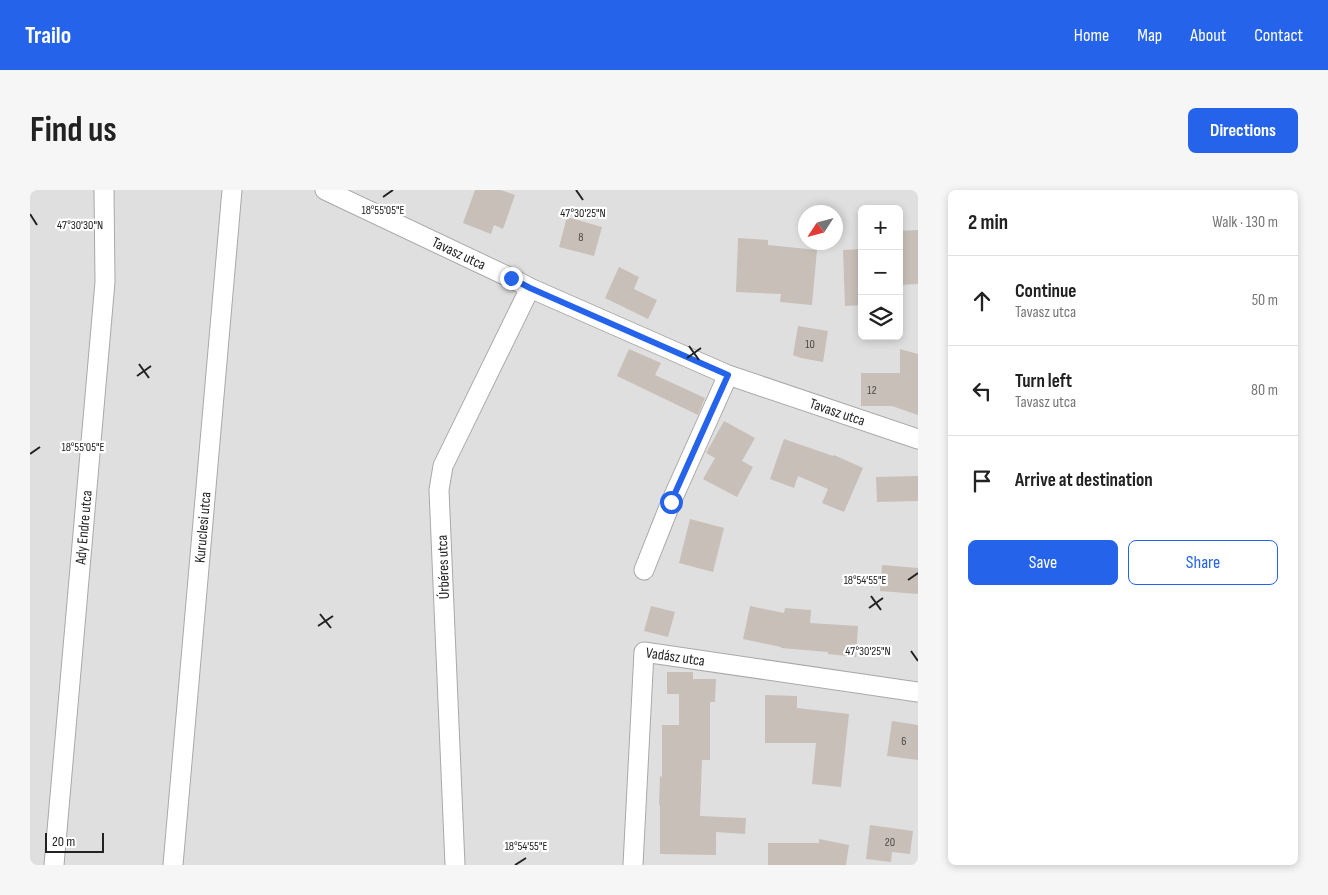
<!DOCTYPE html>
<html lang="en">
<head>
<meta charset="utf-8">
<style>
  :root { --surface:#fff; --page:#f6f6f6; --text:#222; --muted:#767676; --line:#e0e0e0; --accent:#2563eb }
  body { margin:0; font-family:"Sofia Sans Condensed",sans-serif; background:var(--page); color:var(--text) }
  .controls { position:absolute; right:15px; top:15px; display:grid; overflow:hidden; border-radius:8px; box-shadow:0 2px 8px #0003 }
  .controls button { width:45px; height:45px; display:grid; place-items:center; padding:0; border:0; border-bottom:1px solid var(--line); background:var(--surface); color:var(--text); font:25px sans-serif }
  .compass { position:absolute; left:768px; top:15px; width:45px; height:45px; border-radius:50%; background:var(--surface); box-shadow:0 2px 8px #0003; rotate:234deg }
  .scale { position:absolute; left:15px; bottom:12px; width:59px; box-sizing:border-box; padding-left:5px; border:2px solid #222; border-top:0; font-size:14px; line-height:18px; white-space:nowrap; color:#222; -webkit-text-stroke:4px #fff; paint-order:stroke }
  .stop { position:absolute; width:15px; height:15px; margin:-11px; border:4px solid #2563eb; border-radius:50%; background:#fff }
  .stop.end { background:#2563eb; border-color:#fff; box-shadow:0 1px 5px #0008 }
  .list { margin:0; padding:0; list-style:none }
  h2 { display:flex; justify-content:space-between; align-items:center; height:65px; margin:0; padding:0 20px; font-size:21px }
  h2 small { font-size:16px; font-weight:400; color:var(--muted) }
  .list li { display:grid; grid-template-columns:32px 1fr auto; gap:15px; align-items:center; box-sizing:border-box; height:90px; padding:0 20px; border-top:1px solid var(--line) }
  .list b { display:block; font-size:19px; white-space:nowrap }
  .list p { margin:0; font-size:16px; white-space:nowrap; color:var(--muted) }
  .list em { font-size:16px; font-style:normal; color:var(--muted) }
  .actions { display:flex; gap:10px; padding:15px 20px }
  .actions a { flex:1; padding:11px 0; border:1px solid var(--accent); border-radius:8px; text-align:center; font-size:18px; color:var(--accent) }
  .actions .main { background:var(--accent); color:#fff }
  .icon { flex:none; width:28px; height:28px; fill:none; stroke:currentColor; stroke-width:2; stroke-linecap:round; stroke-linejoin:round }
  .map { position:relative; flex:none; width:888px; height:675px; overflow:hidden; border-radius:8px }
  header { display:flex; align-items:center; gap:30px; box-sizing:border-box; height:70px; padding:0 25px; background:var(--accent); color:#fff }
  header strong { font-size:24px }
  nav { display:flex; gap:28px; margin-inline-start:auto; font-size:18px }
  .intro { display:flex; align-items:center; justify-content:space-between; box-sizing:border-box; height:120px; padding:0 30px }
  h1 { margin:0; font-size:35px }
  .button { padding:12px 22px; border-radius:8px; background:var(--accent); color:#fff; font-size:18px; font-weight:700 }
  main { display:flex; gap:30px; padding:0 30px }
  aside { flex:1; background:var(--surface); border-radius:8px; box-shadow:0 2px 8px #0003 }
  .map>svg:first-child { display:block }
  .residential { fill:#e0dfdf; fill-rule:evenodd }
  .building { fill:#c7bfb8 }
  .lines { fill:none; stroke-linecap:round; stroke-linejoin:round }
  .street-casing { stroke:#a9a9a9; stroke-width:21 }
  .street { stroke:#fff; stroke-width:19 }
  .route { stroke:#2563eb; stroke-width:6 }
  .ticks { fill:none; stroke:#222; stroke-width:2 }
  .labels { text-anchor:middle; stroke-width:4.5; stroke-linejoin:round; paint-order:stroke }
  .number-label { font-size:12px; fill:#4b4948 }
  .street-label { font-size:15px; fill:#222; stroke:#fff }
  .ticks-label { font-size:12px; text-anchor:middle; fill:#222; stroke:#fff; stroke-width:4.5; stroke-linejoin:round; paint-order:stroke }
</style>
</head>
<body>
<header>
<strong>Trailo</strong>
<nav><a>Home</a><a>Map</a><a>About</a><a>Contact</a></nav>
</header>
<div class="intro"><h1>Find us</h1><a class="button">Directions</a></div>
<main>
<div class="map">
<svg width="888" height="675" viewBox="0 0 888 675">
  <rect width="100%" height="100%" fill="#f2efe9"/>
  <path class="residential" d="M0,0H888V675H0ZM832,19H869V146H832ZM776,22H806V52H776Z"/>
  <g class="building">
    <path d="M445,0H471L485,5L473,39L464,35L461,44L433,33Z"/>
    <path d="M537,27L572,37L564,66L529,57Z"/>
    <path d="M888,40V94L869,95V41Z"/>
    <path d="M708,48L738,50V55L787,60L782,115L750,112L751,104L706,102Z"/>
    <path d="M832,59V115L815,116L813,60Z"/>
    <path d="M589,77L609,87L604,99L627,110L618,129L575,108Z"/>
    <path d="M768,136L798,141L793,172L771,168L763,165Z"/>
    <path d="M599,159L631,173L625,185L675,208L668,225L587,186Z"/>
    <path d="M870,159L888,164V225L862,216H831V183H870Z"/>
    <path d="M694,231L725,248L712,271L723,277L707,307L673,289L685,268L676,263Z"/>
    <path d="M754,249L803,266L804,265L833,278L814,322L792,313L798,299L768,286L764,298L740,289Z"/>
    <path d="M888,286V311L847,312L846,287Z"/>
    <path d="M660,329L694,338L683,382L649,373Z"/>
    <path d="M852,375L888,378V404L850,401Z"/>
    <path d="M621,416L645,422L638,447L614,441Z"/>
    <path d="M720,416L754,423L755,418L781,420L780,433L828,436L826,467L798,464V462L751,458V457L713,449Z"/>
    <path d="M637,482H663V489H686L685,512H680V570H672L670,626L716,628L715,644L686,642V665L630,664V615H629L630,586L632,587V535H649V504H637Z"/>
    <path d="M735,505L767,506V518L819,524L811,597L782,594L786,553H735Z"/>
    <path d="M862,531L888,535V570L857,566Z"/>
    <path d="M840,635L883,641L880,664L862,662L861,672L836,669Z"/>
    <path d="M789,649L819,655L816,675H738V653H789Z"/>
  </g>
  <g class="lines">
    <g class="street-casing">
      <g id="street">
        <path id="s1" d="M295,0L481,88L500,98L698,185L888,249"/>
        <path d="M614,380L641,312L698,185"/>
        <path id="s2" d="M24,675L75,92L74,0"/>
        <path id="s3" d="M143,675L202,0"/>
        <path d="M425,675L409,300L413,276L500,98"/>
        <path id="s4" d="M603,675L614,462L888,502"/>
      </g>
    </g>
    <use href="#street" class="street"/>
  </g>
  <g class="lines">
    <path class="route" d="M481,88L500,98L698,185L641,312"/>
  </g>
  <path class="ticks" d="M546,0L553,10M353,7L363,0M0,24L7,35M659,156L669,170M657,168L671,158M109,174L119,188M107,186L121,176M0,264L10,257M878,390L888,383M841,406L851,420M839,418L853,408M290,424L301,438M288,436L303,426M881,461L888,471M485,675L496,668"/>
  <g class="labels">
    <g class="number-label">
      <text x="551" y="51">8</text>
      <text x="780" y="158">10</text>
      <text x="842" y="204">12</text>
      <text x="874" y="555">6</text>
      <text x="860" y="656">20</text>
    </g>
    <g class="street-label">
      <text dy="5" stroke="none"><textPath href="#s1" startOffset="148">Tavasz utca</textPath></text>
      <text dy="5" stroke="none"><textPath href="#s1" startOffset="559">Tavasz utca</textPath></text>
      <text dy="5" stroke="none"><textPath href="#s2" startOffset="339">Ady Endre utca</textPath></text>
      <text dy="5" stroke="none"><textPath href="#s3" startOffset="339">Kuruclesi utca</textPath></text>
      <text transform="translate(413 377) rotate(-92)" y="5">Úrbéres utca</text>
      <text dy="5" stroke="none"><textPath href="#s4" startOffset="245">Vadász utca</textPath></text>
    </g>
  </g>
  <g class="ticks-label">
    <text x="353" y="24">18°55'05"E</text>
    <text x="553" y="27">47°30'25"N</text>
    <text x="50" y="39">47°30'30"N</text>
    <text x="53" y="261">18°55'05"E</text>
    <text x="835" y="394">18°54'55"E</text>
    <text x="838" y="465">47°30'25"N</text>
    <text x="496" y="660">18°54'55"E</text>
  </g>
</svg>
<div class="controls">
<button>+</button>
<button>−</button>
<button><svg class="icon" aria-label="layers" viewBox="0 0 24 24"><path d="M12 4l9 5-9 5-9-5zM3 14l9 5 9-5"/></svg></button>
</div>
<svg class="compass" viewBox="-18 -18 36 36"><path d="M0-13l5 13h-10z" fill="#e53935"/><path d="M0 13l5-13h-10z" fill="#767676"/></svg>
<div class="scale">20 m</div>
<div class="stop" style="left:641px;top:312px"></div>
<div class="stop end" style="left:481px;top:88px"></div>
</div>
<aside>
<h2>2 min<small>Walk · 130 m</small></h2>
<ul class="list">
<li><svg class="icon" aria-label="ahead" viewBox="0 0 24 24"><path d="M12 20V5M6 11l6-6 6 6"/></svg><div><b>Continue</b><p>Tavasz utca</p></div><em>50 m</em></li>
<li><svg class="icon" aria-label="left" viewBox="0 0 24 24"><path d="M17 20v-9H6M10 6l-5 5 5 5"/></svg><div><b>Turn left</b><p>Tavasz utca</p></div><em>80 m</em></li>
<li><svg class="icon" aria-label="arrive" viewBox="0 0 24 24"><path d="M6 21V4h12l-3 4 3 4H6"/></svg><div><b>Arrive at destination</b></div></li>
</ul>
<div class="actions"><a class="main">Save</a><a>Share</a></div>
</aside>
</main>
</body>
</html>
